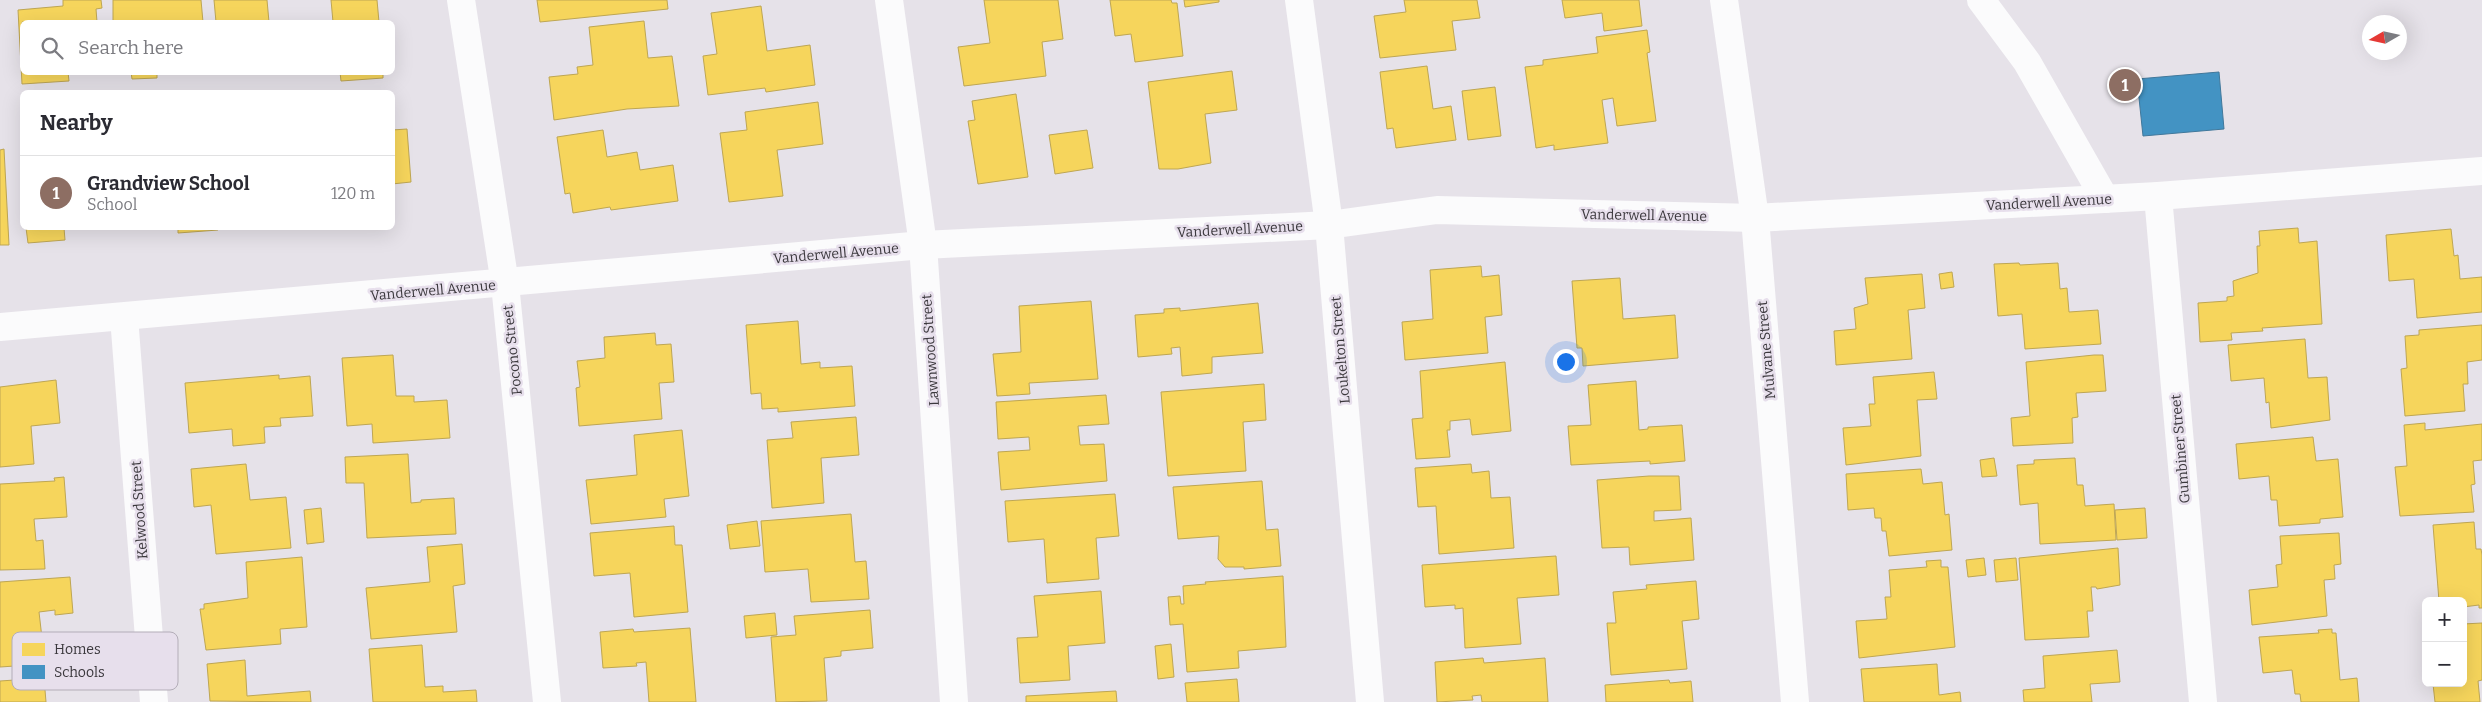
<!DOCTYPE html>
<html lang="en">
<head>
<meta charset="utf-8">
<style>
  :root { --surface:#fff; --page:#f2f2f3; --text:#2b2b33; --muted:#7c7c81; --line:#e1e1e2; --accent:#d93025 }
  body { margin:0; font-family:Bitter,serif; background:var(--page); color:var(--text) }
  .controls { position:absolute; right:15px; bottom:15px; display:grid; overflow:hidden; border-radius:8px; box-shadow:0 5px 20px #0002 }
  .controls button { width:45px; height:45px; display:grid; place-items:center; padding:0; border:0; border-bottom:1px solid var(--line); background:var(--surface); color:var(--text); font:25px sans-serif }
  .compass { position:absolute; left:2362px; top:15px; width:45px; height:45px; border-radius:50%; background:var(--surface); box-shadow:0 5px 20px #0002; rotate:261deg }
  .you { position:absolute; left:1565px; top:361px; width:18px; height:18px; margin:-12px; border:4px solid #fff; border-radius:50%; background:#1a73e8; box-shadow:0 0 0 8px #1a73e833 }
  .badge { display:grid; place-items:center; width:32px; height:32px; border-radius:50%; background:var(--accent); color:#fff; font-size:16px; font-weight:700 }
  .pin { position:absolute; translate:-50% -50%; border:2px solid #fff; box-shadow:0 1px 5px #0006 }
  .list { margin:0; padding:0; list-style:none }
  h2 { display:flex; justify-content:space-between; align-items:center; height:65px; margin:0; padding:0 20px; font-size:21px }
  h2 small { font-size:16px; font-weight:400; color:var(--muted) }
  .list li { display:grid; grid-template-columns:32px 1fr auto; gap:15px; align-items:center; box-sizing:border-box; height:75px; padding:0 20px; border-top:1px solid var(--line) }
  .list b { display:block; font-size:19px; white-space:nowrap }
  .list p { margin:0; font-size:16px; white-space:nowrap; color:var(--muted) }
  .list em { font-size:16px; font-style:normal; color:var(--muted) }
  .icon { flex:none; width:28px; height:28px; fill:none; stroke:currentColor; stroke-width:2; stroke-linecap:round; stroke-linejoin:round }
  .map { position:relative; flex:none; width:2482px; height:702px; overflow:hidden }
  .search { position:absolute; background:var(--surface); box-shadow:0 5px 20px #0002; left:20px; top:20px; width:375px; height:55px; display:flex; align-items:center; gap:12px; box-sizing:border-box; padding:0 18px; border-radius:8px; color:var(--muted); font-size:19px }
  .panel { position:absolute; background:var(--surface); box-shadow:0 5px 20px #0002; left:20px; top:90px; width:375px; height:140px; border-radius:8px }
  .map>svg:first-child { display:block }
  .homes { fill:#f6d55c; stroke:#bea653 }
  .schools { fill:#4393c3; stroke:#41789b }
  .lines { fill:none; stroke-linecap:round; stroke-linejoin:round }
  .minor { stroke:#fbfbfc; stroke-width:28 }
  .labels { text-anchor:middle; stroke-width:5; stroke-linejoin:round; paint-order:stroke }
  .street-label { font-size:14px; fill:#3b383d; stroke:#e7dfec }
  .key { fill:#e7dfec; stroke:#b3adb8; stroke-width:1 }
  .key-label { font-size:14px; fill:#3b383d }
</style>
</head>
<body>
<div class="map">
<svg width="2482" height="702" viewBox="0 0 2482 702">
  <rect width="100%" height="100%" fill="#e6e2e9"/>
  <g class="homes">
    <path d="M63,0H101L102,8L96,9L97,22H22V72H68L69,81L22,84L18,10L63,6Z"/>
    <path d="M113,0H201L203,22H113Z"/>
    <path d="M214,0H267L269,22H216Z"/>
    <path d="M331,0H377L379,22H333Z"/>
    <path d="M537,0H667L668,9L540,22Z"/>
    <path d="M984,0H1058L1063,39L1042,42L1046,76L964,86L958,47L990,43Z"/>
    <path d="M1110,0H1171L1172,3H1177L1183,56L1135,62L1131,34L1115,36Z"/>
    <path d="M1184,0H1219V2L1185,7Z"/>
    <path d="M1404,0H1477L1480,18L1452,21L1456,50L1380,58L1374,16L1406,12Z"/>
    <path d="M1562,0H1639L1642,26L1604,31L1602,13L1565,18Z"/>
    <path d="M761,6L767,51L810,45L815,85L766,92L765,88L708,95L703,56L717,54L711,13Z"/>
    <path d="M644,21L648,58L672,56L679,106L627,109L554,120L549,77L578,74L577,67L593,65L589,27Z"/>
    <path d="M1647,30L1650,52L1647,53L1656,121L1617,126L1613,98L1602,100L1608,143L1554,150V145L1536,148L1525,67L1543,65V60L1598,53L1596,37Z"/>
    <path d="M1427,66L1433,109L1451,106L1456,140L1396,148L1393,128L1387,129L1380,72Z"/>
    <path d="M1232,71L1237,110L1205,114L1211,163L1178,169H1159L1148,82Z"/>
    <path d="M131,72H157V78L132,79Z"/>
    <path d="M340,72H383V78L341,81Z"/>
    <path d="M1495,87L1501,136L1468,140L1462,91Z"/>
    <path d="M1016,94L1028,177L978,184L968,121L975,120L972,101Z"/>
    <path d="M818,102L823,144L777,150L783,196L729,202L720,133L747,130L745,112Z"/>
    <path d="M407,129L411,182L392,184V130Z"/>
    <path d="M603,130L607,157L637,152L640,170L673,165L678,201L611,210L610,207L573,213L570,193L565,194L557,137Z"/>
    <path d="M1087,130L1093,168L1055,174L1049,135Z"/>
    <path d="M4,149L9,245H0V150Z"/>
    <path d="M26,228H64L65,240L28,243Z"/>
    <path d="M178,228H217L218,230L178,233Z"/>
    <path d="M2298,228L2299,243L2317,241L2322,324L2262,328L2263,331L2231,333L2232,340L2200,342L2198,303L2227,301V297L2234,296L2233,281L2258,273L2257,246H2260L2259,231Z"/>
    <path d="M2451,229L2454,256L2458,255L2460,279L2482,277V312L2417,318L2414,279L2389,281L2386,235Z"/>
    <path d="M2019,263L2020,265L2058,263L2060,289L2067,288L2069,312L2098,310L2101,344L2025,349L2022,314L1998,316L1994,264Z"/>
    <path d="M1481,266L1482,277L1499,275L1502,315L1485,317L1488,353L1405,360L1402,322L1433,319L1430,270Z"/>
    <path d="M1952,272L1954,287L1941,289L1939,274Z"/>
    <path d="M1922,274L1925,308L1908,310L1912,359L1836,365L1834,331L1856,329L1854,308L1868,304L1865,278Z"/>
    <path d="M1620,278L1623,319L1675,315L1678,358L1583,366L1582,348H1577L1572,281Z"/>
    <path d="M1091,301L1098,379L1029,383L1030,394L997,396L993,354L1021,352L1019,306Z"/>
    <path d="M1258,303L1263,353L1212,357V373L1182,376L1180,347L1171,348L1172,354L1138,357L1135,315L1164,313V309L1180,308V311Z"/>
    <path d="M798,321L801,364L820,362V368L852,366L855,406L778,412V408L762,409L761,393L751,394L746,325Z"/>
    <path d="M2482,325V360L2467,362L2468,384H2463L2465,411L2405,416L2401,369L2407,368L2405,336L2419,335V330Z"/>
    <path d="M655,333L656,345L671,344L674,382L659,383L662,419L579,426L576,388L580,387L577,361L605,358L604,337Z"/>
    <path d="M2305,339L2308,378L2327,377L2330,420L2271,428L2269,402L2266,403L2264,378L2231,381L2228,345Z"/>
    <path d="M393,355L396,396H414V402L447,400L450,438L373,443L372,424L347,426L342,358Z"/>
    <path d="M2094,355H2103L2106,391L2076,393L2078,417L2072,418L2073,443L2013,446L2011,418L2030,416L2026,362Z"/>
    <path d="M1505,362L1511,431L1472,435L1470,419L1450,421V430H1447L1450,457L1416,459L1412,419L1423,418L1420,371Z"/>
    <path d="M1934,372L1937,399L1917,400L1921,456L1846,465L1843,428L1871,426L1869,404H1875L1873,377Z"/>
    <path d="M279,375V379L310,376L313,416L280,418L281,426L264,427L265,443L233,446L232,429L189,433L185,383Z"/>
    <path d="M56,380L60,423L31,426L34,464L0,467V387Z"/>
    <path d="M1636,381L1639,430L1648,429V427L1682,425L1685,461L1650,464V461L1571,465L1568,426L1591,425L1588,385Z"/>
    <path d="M1264,384L1266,420L1243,422L1246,471L1168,476L1161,392Z"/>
    <path d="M1106,395L1109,424L1078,426L1080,445L1104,444L1107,481L1001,490L998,452L1030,450L1029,437L998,439L996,402Z"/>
    <path d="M856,417L859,455L821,458L824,503L772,508L767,440L793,438L791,422Z"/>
    <path d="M2425,423V430L2482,424V460L2473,461L2475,484L2471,485L2474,512L2400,516L2395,467L2407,466L2404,425Z"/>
    <path d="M682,430L689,496L664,499L666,517L591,524L586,480L637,475L634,435Z"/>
    <path d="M2313,437L2316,461L2338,459L2343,517L2320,519V523L2279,526L2277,500H2271L2269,476L2239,479L2236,444Z"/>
    <path d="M408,454L411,503L421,502V500L454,498L456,534L367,538L364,483H346L345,457Z"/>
    <path d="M1994,458L1997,476L1982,477L1980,460Z"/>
    <path d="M2075,458L2077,485H2083L2085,506L2114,504L2116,540L2040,544L2038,503L2020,505L2017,465L2034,464V460Z"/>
    <path d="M246,464L250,500L286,497L291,548L216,554L211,505L194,507L191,469Z"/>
    <path d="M1471,464L1472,473L1489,471L1491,498L1510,497L1514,548L1439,554L1436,506L1418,507L1415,468Z"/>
    <path d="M1921,469L1923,484L1942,482L1945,515L1949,514L1952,550L1889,556L1886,531H1882L1881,518H1875L1874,508L1848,510L1846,474Z"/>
    <path d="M1649,476H1679L1681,510L1654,511V521L1691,518L1694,560L1630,565L1629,547L1602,548L1597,480Z"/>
    <path d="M64,477L67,517L34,519L36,541L43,540L45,569L0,570V484L55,481L54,478Z"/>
    <path d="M1262,481L1266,530L1278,529L1281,566L1244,569V567H1225L1218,559L1219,536L1178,539L1173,487Z"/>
    <path d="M1115,494L1119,536L1096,538L1099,579L1047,583L1044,539L1008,542L1005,501Z"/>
    <path d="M321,508L324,542L307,544L304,510Z"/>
    <path d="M2145,508L2147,538L2117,540L2115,510Z"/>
    <path d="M851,514L855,562L866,561L869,599L811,602L808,569L765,572L761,521Z"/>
    <path d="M757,521L760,546L730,549L727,525Z"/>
    <path d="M2474,522L2476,549H2481L2482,555V608H2479V605L2463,607V601H2439L2433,525Z"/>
    <path d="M674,526L675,545H682L688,612L634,617L630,573L594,576L590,533Z"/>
    <path d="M2339,533L2341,564L2334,565L2335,579L2324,580L2327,616L2252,625L2249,590L2278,587L2276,565L2282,564L2280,536Z"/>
    <path d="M462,544L465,584L453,586L457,632L371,639L366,588L430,582L427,547Z"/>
    <path d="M2118,548L2120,585L2097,589L2096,587H2091L2093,611H2087L2089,637L2025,640L2019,558Z"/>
    <path d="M1556,556L1559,595L1517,598L1521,644L1465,648L1463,608L1455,609V605L1425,607L1422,565Z"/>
    <path d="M302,557L307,627L280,629L281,644L206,650L200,609H204V604L248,598L246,562Z"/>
    <path d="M1984,558L1986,575L1968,577L1966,560Z"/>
    <path d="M2016,558L2018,580L1996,582L1994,560Z"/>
    <path d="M1941,560V567H1948L1955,647L1859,658L1856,621L1887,619L1885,597H1891L1889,570L1927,567L1926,561Z"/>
    <path d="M1283,576L1286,647L1238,651L1239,668L1187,672L1183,624L1170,625L1168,597L1180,596L1181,604H1184L1183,586L1206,584L1205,582Z"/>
    <path d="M70,577L73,613L55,615V610L39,612L45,664L0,667V582Z"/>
    <path d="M1696,581L1699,619L1682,621L1687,669L1611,675L1607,623H1616L1613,592L1647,589L1646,585Z"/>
    <path d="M1101,591L1105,643L1068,646L1070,680L1020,683L1017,638L1038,637L1034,596Z"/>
    <path d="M870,610L873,648L841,651V656L824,658L827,701L776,702L771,637L796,635L794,616Z"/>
    <path d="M775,613L777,635L746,638L744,616Z"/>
    <path d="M2482,623V680L2478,681L2480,702H2435L2433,684L2427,683H2463V624Z"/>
    <path d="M690,628L696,702H649L646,662L636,663L637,666L603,668L600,632L633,629L634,632Z"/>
    <path d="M2332,629V633H2336L2340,680L2357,678L2359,702H2301L2300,694H2295L2292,670L2263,673L2259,637L2319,633L2318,630Z"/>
    <path d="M1171,644L1174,677L1158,679L1155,646Z"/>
    <path d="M422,645L425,687L443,686V692L476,690L477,702H373L369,649Z"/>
    <path d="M2117,650L2120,682L2090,684L2092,702H2024L2023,690L2045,688L2043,656Z"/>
    <path d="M1483,658L1484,663L1545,658L1548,702H1482L1481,695L1472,696L1473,700L1437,702L1435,662Z"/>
    <path d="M245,660L247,696L310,691L311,702L210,701L207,664Z"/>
    <path d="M1937,664L1939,695L1960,692L1961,702H1864L1861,669Z"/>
    <path d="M44,678L46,702H0V681Z"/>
    <path d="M1237,679L1239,702H1187L1185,683Z"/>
    <path d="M1669,680L1670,683L1691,681L1693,702H1606L1605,685Z"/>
    <path d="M1116,691L1117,702H1026V696Z"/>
  </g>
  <path class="schools" d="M2219,72L2224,129L2143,136L2137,79Z"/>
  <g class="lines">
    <g class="minor">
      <path d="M461,0L505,284L547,702"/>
      <path d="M889,0L923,245L954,702"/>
      <path d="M1299,0L1329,225L1370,702"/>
      <path d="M1724,0L1755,218L1795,702"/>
      <path d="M1981,0L2027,62L2105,199"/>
      <path d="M2158,196L2203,702"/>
      <path d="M124,317L154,702"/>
      <path d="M0,327L923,245L1329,225L1437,210L1755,218L2158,196L2482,171"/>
    </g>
  </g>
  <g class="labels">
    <g class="street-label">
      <text transform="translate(2049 202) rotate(-3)" y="5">Vanderwell Avenue</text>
      <text transform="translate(1644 215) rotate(1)" y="5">Vanderwell Avenue</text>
      <text transform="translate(1240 229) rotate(-3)" y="5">Vanderwell Avenue</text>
      <text transform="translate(836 253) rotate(-5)" y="5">Vanderwell Avenue</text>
      <text transform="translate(433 290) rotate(-5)" y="5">Vanderwell Avenue</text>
      <text transform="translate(512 350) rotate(-96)" y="5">Pocono Street</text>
      <text transform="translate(930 350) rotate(-94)" y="5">Lawnwood Street</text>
      <text transform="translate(1340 350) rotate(-95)" y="5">Loukelton Street</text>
      <text transform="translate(1766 350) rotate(-95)" y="5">Mulvane Street</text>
      <text transform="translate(2180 449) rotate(-95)" y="5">Gumbiner Street</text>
      <text transform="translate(139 510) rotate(-94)" y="5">Kelwood Street</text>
    </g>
  </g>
  <rect x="12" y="632" width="166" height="58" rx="8" class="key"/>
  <rect x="22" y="643" width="23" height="13" fill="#f6d55c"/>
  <rect x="22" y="665" width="23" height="14" fill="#4393c3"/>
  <g class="key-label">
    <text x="54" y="654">Homes</text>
    <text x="54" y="677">Schools</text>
  </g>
</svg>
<div class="controls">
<button>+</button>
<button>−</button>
</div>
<svg class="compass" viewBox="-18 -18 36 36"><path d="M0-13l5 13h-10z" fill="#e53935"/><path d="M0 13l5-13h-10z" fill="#7c7c81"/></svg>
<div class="you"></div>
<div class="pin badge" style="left:2125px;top:85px;background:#8d6e63">1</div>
<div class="search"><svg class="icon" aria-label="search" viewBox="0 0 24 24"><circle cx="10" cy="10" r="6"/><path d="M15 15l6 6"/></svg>Search here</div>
<section class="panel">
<h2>Nearby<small></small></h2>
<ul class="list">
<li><span class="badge" style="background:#8d6e63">1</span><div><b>Grandview School</b><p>School</p></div><em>120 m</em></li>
</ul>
</section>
</div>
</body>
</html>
